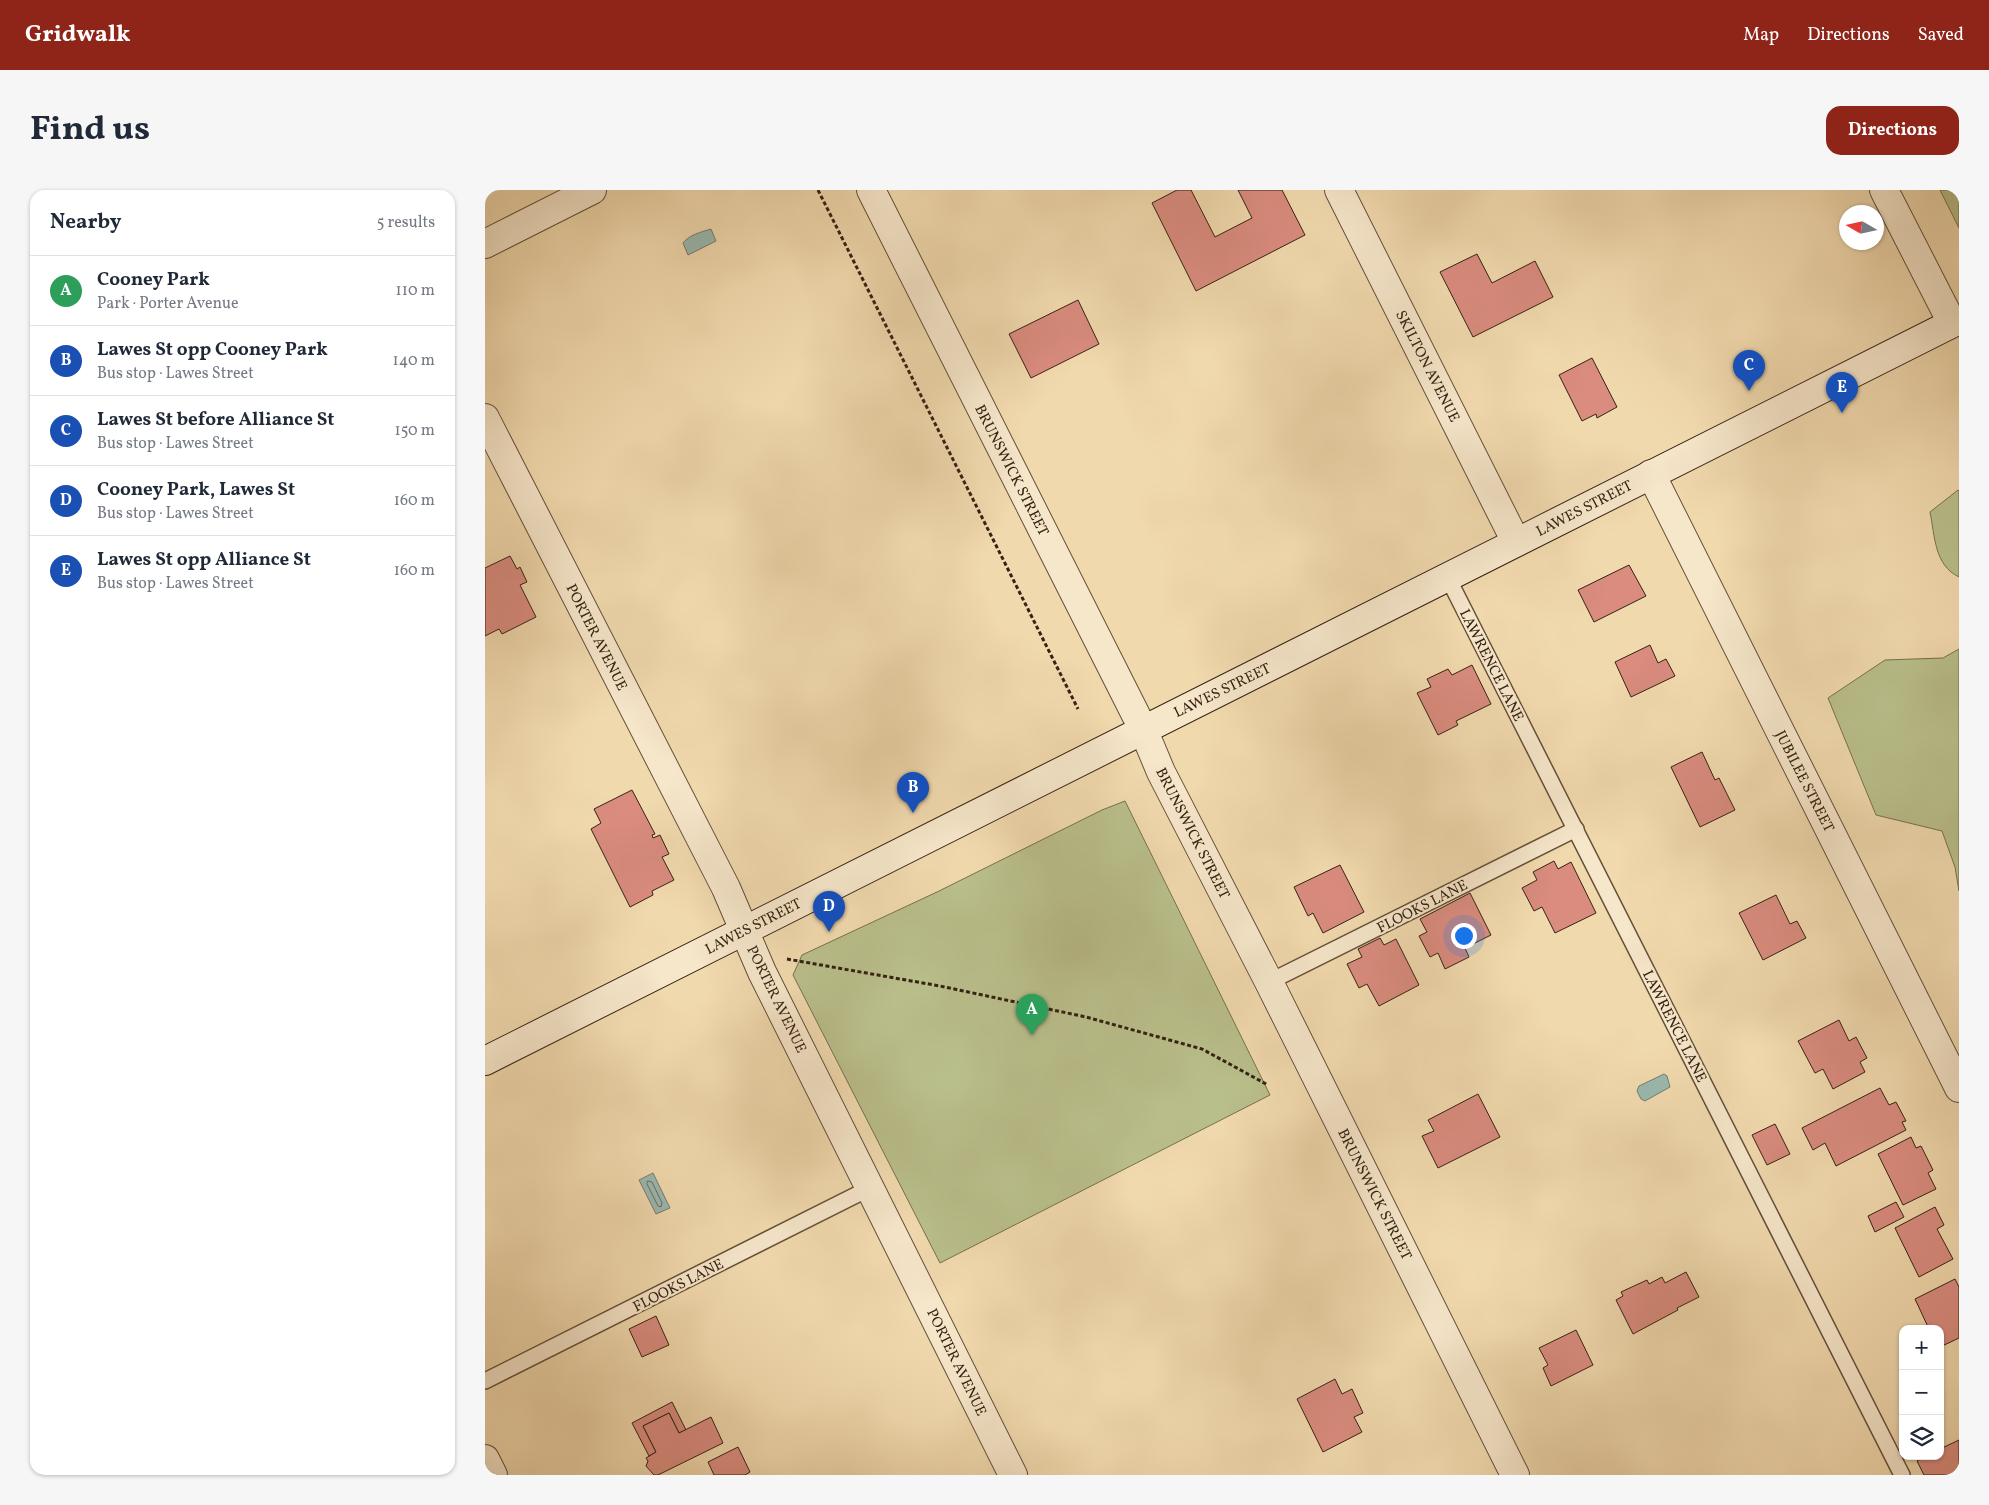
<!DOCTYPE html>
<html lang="en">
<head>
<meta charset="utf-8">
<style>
  :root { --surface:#fff; --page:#f6f6f7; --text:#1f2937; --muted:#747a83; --line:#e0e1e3; --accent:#8f2418 }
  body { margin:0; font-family:Vollkorn,serif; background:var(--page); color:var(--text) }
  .controls { position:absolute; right:15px; bottom:15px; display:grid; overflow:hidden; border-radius:10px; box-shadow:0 1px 4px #0004 }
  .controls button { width:45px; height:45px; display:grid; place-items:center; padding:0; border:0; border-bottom:1px solid var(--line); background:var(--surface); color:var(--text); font:25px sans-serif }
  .compass { position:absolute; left:1354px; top:15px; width:45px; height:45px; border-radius:50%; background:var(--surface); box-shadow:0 1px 4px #0004; rotate:279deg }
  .you { position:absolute; left:978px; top:745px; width:18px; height:18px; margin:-12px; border:4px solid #fff; border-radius:50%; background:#1a73e8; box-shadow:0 0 0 8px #1a73e833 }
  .badge { display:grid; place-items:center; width:32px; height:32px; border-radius:50%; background:var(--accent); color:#fff; font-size:16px; font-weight:700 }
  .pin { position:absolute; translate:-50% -41px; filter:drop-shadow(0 1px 2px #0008) }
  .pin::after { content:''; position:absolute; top:26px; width:18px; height:15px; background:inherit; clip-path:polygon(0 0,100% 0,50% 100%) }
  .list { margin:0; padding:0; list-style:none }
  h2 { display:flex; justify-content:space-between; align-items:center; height:65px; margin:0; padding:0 20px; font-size:21px }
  h2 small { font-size:16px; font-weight:400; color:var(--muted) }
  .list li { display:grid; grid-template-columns:32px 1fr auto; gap:15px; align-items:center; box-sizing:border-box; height:70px; padding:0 20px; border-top:1px solid var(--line) }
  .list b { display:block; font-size:19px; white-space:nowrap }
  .list p { margin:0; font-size:16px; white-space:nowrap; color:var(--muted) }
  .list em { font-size:16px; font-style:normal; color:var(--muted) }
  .icon { flex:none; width:28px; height:28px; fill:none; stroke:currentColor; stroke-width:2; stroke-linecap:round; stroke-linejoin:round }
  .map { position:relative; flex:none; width:1474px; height:1285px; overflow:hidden; border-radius:15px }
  header { display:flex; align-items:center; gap:30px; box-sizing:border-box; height:70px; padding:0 25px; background:var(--accent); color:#fff }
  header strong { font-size:24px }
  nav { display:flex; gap:28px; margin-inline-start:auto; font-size:18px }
  .intro { display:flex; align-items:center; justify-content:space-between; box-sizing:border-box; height:120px; padding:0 30px }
  h1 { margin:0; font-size:35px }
  .button { padding:12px 22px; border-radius:15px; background:var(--accent); color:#fff; font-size:18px; font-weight:700 }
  main { display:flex; gap:30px; padding:0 30px }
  aside { flex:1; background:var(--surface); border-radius:15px; box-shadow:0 1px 4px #0004 }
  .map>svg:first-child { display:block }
  .green { fill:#b9bf8b; stroke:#77704e }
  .water { fill:#9bb9b0; stroke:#727d71 }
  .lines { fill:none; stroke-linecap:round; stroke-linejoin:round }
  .shore { stroke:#686e61; stroke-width:1 }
  .building { fill:#da8c7f; stroke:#352212 }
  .lane-casing { stroke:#645039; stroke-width:18 }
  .street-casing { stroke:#645039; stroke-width:30 }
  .secondary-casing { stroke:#352212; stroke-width:30 }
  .path { stroke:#352212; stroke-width:3; stroke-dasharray:4 2.5; stroke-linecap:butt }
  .lane { stroke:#f6e6ca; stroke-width:15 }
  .street { stroke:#f6e6ca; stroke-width:28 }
  .secondary { stroke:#f6e6ca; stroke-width:28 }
  .labels { text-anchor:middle; stroke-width:4.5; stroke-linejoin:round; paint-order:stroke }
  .street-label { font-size:15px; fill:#352212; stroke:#f6e6ca }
</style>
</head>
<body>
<header>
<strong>Gridwalk</strong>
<nav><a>Map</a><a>Directions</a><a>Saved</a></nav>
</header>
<div class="intro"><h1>Find us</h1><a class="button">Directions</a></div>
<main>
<aside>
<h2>Nearby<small>5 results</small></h2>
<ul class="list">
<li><span class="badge" style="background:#2e9e5b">A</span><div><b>Cooney Park</b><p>Park · Porter Avenue</p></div><em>110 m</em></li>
<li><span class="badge" style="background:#1a4fb4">B</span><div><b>Lawes St opp Cooney Park</b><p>Bus stop · Lawes Street</p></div><em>140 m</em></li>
<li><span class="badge" style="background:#1a4fb4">C</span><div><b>Lawes St before Alliance St</b><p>Bus stop · Lawes Street</p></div><em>150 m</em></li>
<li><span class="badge" style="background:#1a4fb4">D</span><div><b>Cooney Park, Lawes St</b><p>Bus stop · Lawes Street</p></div><em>160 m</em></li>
<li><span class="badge" style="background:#1a4fb4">E</span><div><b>Lawes St opp Alliance St</b><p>Bus stop · Lawes Street</p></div><em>160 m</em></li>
</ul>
</aside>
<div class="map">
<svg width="1474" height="1285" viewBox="0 0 1474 1285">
  <rect width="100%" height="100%" fill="#f1d9ae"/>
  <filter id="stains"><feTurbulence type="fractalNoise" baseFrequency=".004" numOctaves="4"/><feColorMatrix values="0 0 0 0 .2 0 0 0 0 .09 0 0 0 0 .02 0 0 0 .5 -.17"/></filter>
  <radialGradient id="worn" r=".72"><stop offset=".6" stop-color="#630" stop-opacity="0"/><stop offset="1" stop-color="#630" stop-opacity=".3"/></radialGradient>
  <g class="green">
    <path d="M1455,0H1474V38Z"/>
    <path d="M1473,300L1474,301V387C1449,375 1450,346 1445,322Z"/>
    <path d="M1474,459V701L1470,677L1457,641L1391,625L1343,508L1400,470L1458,468Z"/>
    <path d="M640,611L785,905L455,1073L308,785L317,765L452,702L617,620Z"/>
  </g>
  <g class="water">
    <path d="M226,39L231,51L203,65L198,53C204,45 216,42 226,39Z"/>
    <path d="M1179,884L1182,886L1185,897L1160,911L1156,909L1152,901L1154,896Z"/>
    <path d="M168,983L185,1018L171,1024L154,990Z"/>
  </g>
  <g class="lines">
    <path class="shore" d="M163,991L167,992L177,1013L176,1017L173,1016L162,994Z"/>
  </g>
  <g class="building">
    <path d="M692,0H706L730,47L767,28L753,0H797L820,45L711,101L667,13Z"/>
    <path d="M992,64L1007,93L1050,71L1068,107L988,147L955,82Z"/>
    <path d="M593,110L614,154L546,188L524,144Z"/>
    <path d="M1107,168L1132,217L1112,228L1111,224L1097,231L1074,185Z"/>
    <path d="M25,366L32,379L35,377L42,392L35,395L51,427L17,444L14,439L0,446V378Z"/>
    <path d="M1144,375L1161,406L1109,432L1093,400Z"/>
    <path d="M1165,455L1173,473L1181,469L1190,486L1146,507L1130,472Z"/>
    <path d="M987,475L1006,514L971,531L973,535L953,545L932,503L946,497L942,489L963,479L967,485Z"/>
    <path d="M1217,562L1230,590L1234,588L1250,620L1215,637L1186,577Z"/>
    <path d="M147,600L170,644L167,645L168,648L175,645L184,664L177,667L189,690L167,701L168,705L145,717L106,639L116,633L109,619Z"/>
    <path d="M1069,671L1073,679L1086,672L1111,723L1070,743L1057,717L1049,721L1037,698L1052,690L1048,682Z"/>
    <path d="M855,675L879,722L838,743L828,723L823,726L809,697Z"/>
    <path d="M985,703L1006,745L980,758L984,767L960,779L953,763L945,767L934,746L942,742L935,729Z"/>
    <path d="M1291,705L1305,734L1312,731L1321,748L1278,770L1254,723Z"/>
    <path d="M895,748L899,755L911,749L934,795L894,816L882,794L874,798L862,774L877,767L873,759Z"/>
    <path d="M1354,830L1364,851L1371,847L1382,868L1375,872L1380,882L1348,899L1338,879L1330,883L1313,851Z"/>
    <path d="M1395,898L1404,915L1411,912L1421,931L1417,932L1421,940L1351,976L1340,953L1328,960L1317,938Z"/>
    <path d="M993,904L1015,947L953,978L937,946L949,941L943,930Z"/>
    <path d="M1290,934L1305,964L1282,975L1267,945Z"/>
    <path d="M1426,947L1431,958L1436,956L1448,980L1443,983L1451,999L1418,1015L1393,964Z"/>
    <path d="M1411,1012L1419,1027L1390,1042L1383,1026Z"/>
    <path d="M1450,1017L1459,1035L1452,1039L1468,1069L1434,1087L1410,1038Z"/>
    <path d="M1201,1082L1214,1107L1192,1118L1193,1120L1148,1144L1131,1110L1138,1106L1136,1102L1162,1090L1164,1094L1177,1087L1180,1093Z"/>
    <path d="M1470,1089L1474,1097V1148L1455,1157V1139H1444L1430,1109Z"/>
    <path d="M171,1126L184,1155L157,1167L144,1139Z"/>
    <path d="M1091,1140L1108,1175L1066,1196L1058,1178L1063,1175L1054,1158Z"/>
    <path d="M850,1189L857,1204L867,1199L878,1223L869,1227L877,1242L838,1262L812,1209Z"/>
    <path d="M187,1212L201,1240L194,1243L184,1223L158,1236L171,1262L164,1266L147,1233Z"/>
    <path d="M184,1223L194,1243L226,1227L238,1253L173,1285H169L161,1276L163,1271L161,1268L171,1262L158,1236Z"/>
    <path d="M1474,1250V1285H1439L1432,1271L1441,1266H1455V1259Z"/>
    <path d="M253,1257L265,1282L260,1285H229L223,1272Z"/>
  </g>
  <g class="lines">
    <g class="lane-casing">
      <g id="lane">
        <path d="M963,388L1417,1285"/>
        <path d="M784,792L1091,639"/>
        <path d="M0,1191L385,998"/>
      </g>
    </g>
    <g class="street-casing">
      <g id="street">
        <path d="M386,0L658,539L676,582L784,792L1030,1285"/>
        <path d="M854,0L1031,352"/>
        <path d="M1399,0L1467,133"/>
        <path d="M0,54L107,0"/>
        <path d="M0,228L241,698L277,782L528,1285"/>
        <path d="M1166,284L1474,898"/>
        <path d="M0,1269L8,1285"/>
      </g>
    </g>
    <g class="secondary-casing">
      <path id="secondary" d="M0,871L1474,130"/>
    </g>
    <g class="path">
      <path d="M333,0L593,519"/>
      <path d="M302,769L455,796L601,827L717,859L783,895"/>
    </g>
    <use href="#lane" class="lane"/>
    <use href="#street" class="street"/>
    <use href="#secondary" class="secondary"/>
  </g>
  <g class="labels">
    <g class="street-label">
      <text transform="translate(943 176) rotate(63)" y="5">SKILTON AVENUE</text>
      <text transform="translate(527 280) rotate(63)" y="5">BRUNSWICK STREET</text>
      <text transform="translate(1099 318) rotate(-27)" y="5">LAWES STREET</text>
      <text transform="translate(112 447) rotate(63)" y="5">PORTER AVENUE</text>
      <text transform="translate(1007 475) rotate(63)" y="5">LAWRENCE LANE</text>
      <text transform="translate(737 500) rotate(-26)" y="5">LAWES STREET</text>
      <text transform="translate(1320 591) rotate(63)" y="5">JUBILEE STREET</text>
      <text transform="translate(708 643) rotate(63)" y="5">BRUNSWICK STREET</text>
      <text transform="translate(937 716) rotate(-27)" y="5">FLOOKS LANE</text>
      <text transform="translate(268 736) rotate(-27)" y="5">LAWES STREET</text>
      <text transform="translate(292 809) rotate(64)" y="5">PORTER AVENUE</text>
      <text transform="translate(1190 836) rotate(63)" y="5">LAWRENCE LANE</text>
      <text transform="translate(890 1004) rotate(63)" y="5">BRUNSWICK STREET</text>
      <text transform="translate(193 1095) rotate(-27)" y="5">FLOOKS LANE</text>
      <text transform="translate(472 1172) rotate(64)" y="5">PORTER AVENUE</text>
    </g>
  </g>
  <rect width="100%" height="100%" filter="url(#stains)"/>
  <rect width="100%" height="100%" fill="url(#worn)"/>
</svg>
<div class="controls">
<button>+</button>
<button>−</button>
<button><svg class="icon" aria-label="layers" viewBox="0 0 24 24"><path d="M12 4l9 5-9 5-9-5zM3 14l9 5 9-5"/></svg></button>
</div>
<svg class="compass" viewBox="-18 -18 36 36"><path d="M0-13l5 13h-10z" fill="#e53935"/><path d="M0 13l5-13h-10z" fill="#747a83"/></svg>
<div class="you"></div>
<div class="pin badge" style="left:547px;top:845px;background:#2e9e5b">A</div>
<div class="pin badge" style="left:428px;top:623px;background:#1a4fb4">B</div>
<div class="pin badge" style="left:1264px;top:201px;background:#1a4fb4">C</div>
<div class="pin badge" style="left:344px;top:742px;background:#1a4fb4">D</div>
<div class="pin badge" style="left:1357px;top:223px;background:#1a4fb4">E</div>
</div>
</main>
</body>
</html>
